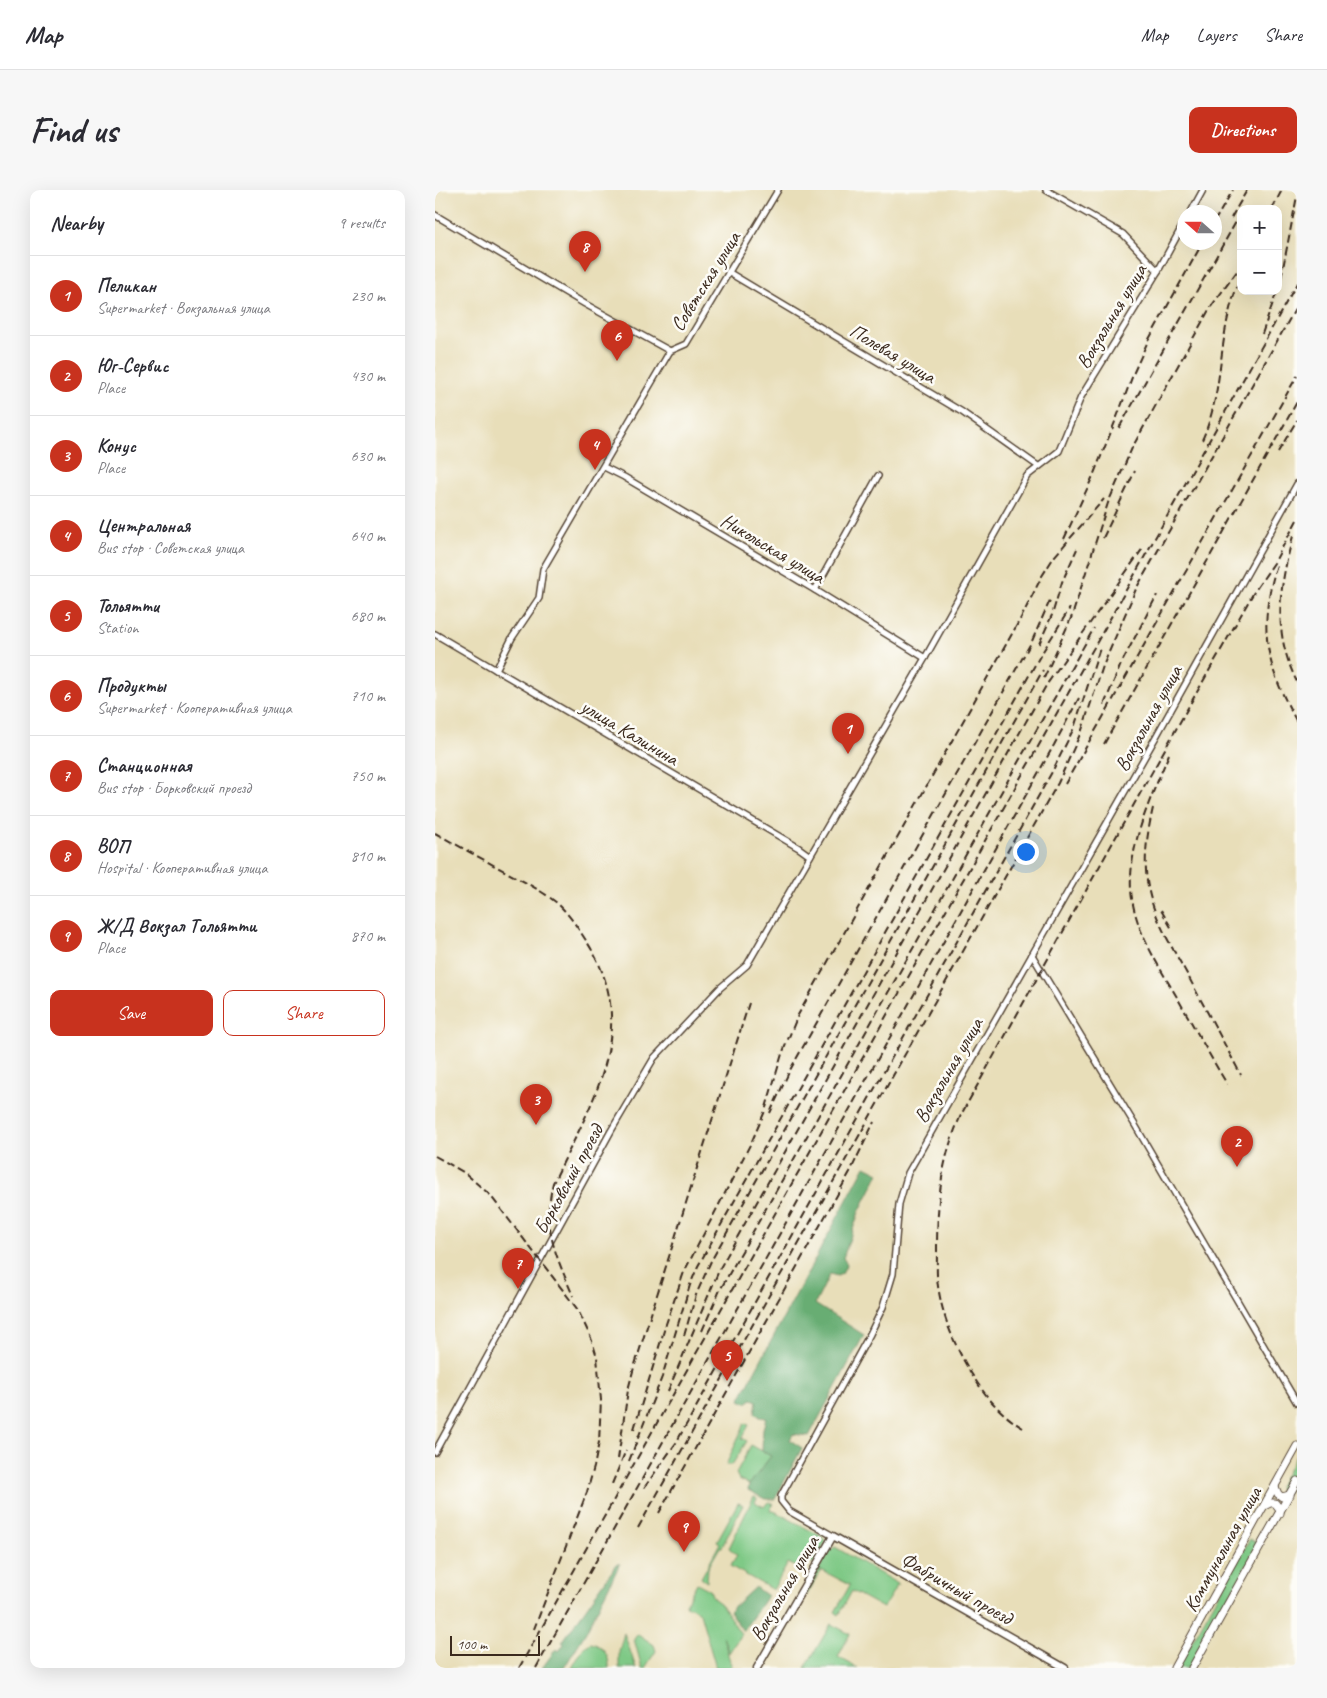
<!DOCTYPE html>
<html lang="en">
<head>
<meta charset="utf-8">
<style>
  :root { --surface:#fff; --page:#f7f7f7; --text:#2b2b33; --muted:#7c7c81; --line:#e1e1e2; --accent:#c8321e }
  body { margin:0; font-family:Caveat,sans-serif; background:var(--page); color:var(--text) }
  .controls { position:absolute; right:15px; top:15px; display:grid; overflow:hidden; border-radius:10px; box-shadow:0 5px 20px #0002 }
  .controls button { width:45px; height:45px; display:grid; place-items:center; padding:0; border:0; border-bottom:1px solid var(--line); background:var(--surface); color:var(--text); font:25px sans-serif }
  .compass { position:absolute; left:742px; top:15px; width:45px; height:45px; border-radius:50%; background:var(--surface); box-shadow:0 5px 20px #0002; rotate:291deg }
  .scale { position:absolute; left:15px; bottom:12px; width:90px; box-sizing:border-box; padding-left:5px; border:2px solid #3b2a1e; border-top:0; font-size:14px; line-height:18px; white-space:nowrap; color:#3b2a1e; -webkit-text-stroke:4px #fdfcf7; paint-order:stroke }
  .you { position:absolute; left:590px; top:661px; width:18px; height:18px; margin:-12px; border:4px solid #fff; border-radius:50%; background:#1a73e8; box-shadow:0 0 0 8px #1a73e833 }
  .badge { display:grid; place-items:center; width:32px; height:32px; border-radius:50%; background:var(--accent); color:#fff; font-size:16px; font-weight:700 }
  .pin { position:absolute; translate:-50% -41px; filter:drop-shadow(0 1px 2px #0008) }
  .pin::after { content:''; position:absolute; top:26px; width:18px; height:15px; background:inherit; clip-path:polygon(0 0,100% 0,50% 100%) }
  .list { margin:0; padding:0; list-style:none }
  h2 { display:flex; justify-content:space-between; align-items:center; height:65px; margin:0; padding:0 20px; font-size:21px }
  h2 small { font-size:16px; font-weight:400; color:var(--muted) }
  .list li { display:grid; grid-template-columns:32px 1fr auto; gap:15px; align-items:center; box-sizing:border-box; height:80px; padding:0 20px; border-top:1px solid var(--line) }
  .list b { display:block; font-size:19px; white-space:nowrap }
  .list p { margin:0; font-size:16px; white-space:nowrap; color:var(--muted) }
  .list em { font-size:16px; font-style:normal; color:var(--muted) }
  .actions { display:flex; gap:10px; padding:15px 20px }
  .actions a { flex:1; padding:11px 0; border:1px solid var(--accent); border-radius:10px; text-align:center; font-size:18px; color:var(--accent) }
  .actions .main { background:var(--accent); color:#fff }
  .map { position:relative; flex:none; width:862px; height:1478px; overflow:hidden; border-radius:10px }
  header { display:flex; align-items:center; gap:30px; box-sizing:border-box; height:70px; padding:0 25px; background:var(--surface); border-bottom:1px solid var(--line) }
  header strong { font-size:24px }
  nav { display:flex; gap:28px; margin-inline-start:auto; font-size:18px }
  .intro { display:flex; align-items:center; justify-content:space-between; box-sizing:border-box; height:120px; padding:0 30px }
  h1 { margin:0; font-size:35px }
  .button { padding:12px 22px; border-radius:10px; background:var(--accent); color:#fff; font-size:18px; font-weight:700 }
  main { display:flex; gap:30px; padding:0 30px }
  aside { flex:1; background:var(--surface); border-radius:10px; box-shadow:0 5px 20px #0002 }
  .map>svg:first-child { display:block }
  .green { fill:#7fc986; stroke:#5d7a52 }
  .forest { fill:#67ad73; stroke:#516c48 }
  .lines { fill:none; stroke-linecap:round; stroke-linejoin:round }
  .minor-casing { stroke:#554535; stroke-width:8 }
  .tertiary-casing { stroke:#554535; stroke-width:9 }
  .secondary-casing { stroke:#554535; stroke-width:9 }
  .minor { stroke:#fff; stroke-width:5 }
  .tertiary { stroke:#fff; stroke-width:6 }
  .secondary { stroke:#fff; stroke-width:7 }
  .rail { stroke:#3b2a1e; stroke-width:2; stroke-dasharray:8 4; stroke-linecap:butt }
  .labels { text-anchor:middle; stroke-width:5; stroke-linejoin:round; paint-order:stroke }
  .street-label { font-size:20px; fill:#3b2a1e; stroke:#fdfcf7 }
</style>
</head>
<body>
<header>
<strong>Map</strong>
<nav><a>Map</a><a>Layers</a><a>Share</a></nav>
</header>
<div class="intro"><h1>Find us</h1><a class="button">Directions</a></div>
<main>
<aside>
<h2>Nearby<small>9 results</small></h2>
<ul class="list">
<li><span class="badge">1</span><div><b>Пеликан</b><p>Supermarket · Вокзальная улица</p></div><em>230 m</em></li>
<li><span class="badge">2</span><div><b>Юг-Сервис</b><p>Place</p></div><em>430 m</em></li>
<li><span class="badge">3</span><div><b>Конус</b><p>Place</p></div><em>630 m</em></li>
<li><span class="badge">4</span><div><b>Центральная</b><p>Bus stop · Советская улица</p></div><em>640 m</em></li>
<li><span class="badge">5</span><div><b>Тольятти</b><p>Station</p></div><em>680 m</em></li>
<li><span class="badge">6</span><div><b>Продукты</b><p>Supermarket · Кооперативная улица</p></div><em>710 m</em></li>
<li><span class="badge">7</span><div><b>Станционная</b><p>Bus stop · Борковский проезд</p></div><em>750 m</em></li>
<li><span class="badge">8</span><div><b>ВОП</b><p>Hospital · Кооперативная улица</p></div><em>810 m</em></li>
<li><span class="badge">9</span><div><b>Ж/Д Вокзал Тольятти</b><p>Place</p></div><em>870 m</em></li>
</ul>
<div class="actions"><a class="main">Save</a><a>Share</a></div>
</aside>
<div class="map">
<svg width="862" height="1478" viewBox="0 0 862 1478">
  <rect width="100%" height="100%" fill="#fdfcf7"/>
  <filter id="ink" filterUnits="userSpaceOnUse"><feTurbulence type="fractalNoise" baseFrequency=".02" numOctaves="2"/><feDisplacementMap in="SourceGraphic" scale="10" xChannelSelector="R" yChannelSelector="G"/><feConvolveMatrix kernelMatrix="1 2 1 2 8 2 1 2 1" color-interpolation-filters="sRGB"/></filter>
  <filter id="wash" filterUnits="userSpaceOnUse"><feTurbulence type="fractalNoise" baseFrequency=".0096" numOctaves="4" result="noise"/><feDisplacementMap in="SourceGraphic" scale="20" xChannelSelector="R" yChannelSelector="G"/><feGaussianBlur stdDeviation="1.12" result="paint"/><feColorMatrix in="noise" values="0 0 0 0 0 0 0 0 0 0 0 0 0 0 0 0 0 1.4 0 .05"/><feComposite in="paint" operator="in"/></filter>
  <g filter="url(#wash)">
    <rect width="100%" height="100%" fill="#e8deb9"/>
    <g class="green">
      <path d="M310,1233L314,1235L307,1248L312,1251L297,1275H291Z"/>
      <path d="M316,1255L336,1266L314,1295L303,1288L301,1283Z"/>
      <path d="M862,1264V1286L853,1302L847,1303L845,1302L844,1296Z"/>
      <path d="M319,1306L322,1308L320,1312L329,1317L333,1312L338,1313L335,1321H339L386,1346L391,1352L378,1374L373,1369L366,1379L353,1373L338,1400L295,1376L302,1365L294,1358Z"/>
      <path d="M303,1313L308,1315L287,1357H285L273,1378L272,1392L266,1388L285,1353L282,1351Z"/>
      <path d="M815,1349L824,1354L754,1478H742Z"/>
      <path d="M400,1357L463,1394L448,1418L417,1401L404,1425L400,1422L415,1395L386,1380L372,1405L370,1403L394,1361Z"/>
      <path d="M262,1393L275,1400L278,1408L286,1414L306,1444L294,1463L288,1447L297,1478H281L265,1423L256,1417H252L251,1413Z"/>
      <path d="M396,1434L415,1444L403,1467L423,1478H370Z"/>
      <path d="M189,1443L201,1478H184V1462Z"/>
      <path d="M203,1444L219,1455L221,1461L210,1478H207L199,1449Z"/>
      <path d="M156,1453C167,1455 175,1466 174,1478H137L149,1457Z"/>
    </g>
    <g class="forest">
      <path d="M430,976L444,983L424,1022L408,1068L412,1074L407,1084L402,1086L395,1084L380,1114L429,1145L374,1246L358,1244L355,1250L367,1258L340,1309H330L313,1300L314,1295L336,1266L327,1261L328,1239L331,1228L325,1227L320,1223L322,1211L317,1209L311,1213L305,1210L306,1207Z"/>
      <path d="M182,1374H185L151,1442L129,1478H107L121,1459L124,1461L129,1454L127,1452Z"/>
      <path d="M320,1397L332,1406L308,1441L294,1421Z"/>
    </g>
  </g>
  <g filter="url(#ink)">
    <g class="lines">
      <g class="minor-casing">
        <g id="minor">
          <path d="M611,0L688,44L723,81"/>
          <path d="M756,22L768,0"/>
          <path d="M0,25L150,114L235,161"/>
          <path d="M293,82L527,222L603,276"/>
          <path d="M169,277L189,287L380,400L490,468"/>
          <path d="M380,400L443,286"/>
          <path d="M0,444L364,658L375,666"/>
          <path d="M61,480L77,448L104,408L108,379L235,161L251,154L343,0"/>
          <path d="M597,765L700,935L862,1213"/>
          <path d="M0,1262L176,941L219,868L285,798L312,775L490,468L592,286L624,261L646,207L723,81L749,33"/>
          <path d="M398,1346L354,1321L346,1311V1306L435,1144L448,1117L458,1084L464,1014L473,983L722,545L862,294"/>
        </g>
      </g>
      <g class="tertiary-casing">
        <path id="tertiary" d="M322,1478L398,1346L630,1478"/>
      </g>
      <g class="secondary-casing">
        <g id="secondary">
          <path d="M840,1297L843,1304L847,1307L855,1305"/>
          <path d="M831,1315L835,1313H840L844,1318L845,1323"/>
          <path d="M739,1478L862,1256"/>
          <path d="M757,1478L862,1291"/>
        </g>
      </g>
      <use href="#minor" class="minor"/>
      <use href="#tertiary" class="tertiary"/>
      <use href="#secondary" class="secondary"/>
      <g class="rail">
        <path d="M837,19L847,0"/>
        <path d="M796,28L812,0"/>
        <path d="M779,32L798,0"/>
        <path d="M846,88L862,6"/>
        <path d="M827,144L842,101"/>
        <path d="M684,238L806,23"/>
        <path d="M767,250C791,198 781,141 806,88"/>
        <path d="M843,262L862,230"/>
        <path d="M858,346C844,399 837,441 862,492"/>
        <path d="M668,348L700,281"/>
        <path d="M629,349L658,286L682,227L699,182L713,151L768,52"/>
        <path d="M842,375C822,438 831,476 862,532"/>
        <path d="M604,454L617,425L627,392L642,359"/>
        <path d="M609,488L637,426L673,313L697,258L775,118L803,80"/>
        <path d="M669,515L686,474L722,405"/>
        <path d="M669,554L862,212"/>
        <path d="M734,564C718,603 698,644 696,686C693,731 721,771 743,809C759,837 775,866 792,894"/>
        <path d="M630,594L862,186"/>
        <path d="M718,618C712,644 708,671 713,697C719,729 737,757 752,784C770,818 788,851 806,885"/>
        <path d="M0,643C24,656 49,670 73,683C90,692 107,701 122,713C134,724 143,738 152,752C207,838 156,914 118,993C107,1039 121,1065 138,1106"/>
        <path d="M726,720L737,739"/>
        <path d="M335,923L355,880L597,451L616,408"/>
        <path d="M0,966L30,983L55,1005L143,1120L156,1148L162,1167L166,1210L164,1252L159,1277L152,1302L99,1439"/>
        <path d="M267,1141L285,1100L659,438"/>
        <path d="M249,1146L261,1105L276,1071L608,480"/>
        <path d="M233,1201L285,1078L612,494L708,358"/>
        <path d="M588,1238C565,1224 550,1206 536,1183C521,1158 509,1131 504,1102C501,1088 502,1074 502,1060C502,1011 506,968 527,923L750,523L819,402L839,373L862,330"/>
        <path d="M199,1239L231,1134L249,1082L317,951L330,921L347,864L363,825L587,426L607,386L619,367L669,309"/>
        <path d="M183,1269L193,1200L198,1181L314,813"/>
        <path d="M194,1271L227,1187L255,1095L263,1076L605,466L635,418"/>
        <path d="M177,1294L191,1260"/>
        <path d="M209,1298L241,1253L617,582L639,538L665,458"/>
        <path d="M224,1323L415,982L439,932"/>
        <path d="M203,1338L623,593L647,540L668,476L701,399L862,116"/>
        <path d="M84,1478L671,436L862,93"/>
        <path d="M101,1478L619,555L644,508"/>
      </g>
    </g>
  </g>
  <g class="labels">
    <g class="street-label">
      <text transform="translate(270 91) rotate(-58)" y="7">Советская улица</text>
      <text transform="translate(676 126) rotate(-59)" y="7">Вокзальная улица</text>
      <text transform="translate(458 163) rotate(31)" y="7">Полевая улица</text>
      <text transform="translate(338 358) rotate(31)" y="7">Никольская улица</text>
      <text transform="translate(713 528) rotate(-61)" y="7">Вокзальная улица</text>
      <text transform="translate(195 542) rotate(31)" y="7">улица Калинина</text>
      <text transform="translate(513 880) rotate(-60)" y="7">Вокзальная улица</text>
      <text transform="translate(133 989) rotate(-61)" y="7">Борковский проезд</text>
      <text transform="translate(787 1359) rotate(-61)" y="7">Коммунальная улица</text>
      <text transform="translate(349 1398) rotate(-60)" y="7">Вокзальная улица</text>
      <text transform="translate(522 1398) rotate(30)" y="7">Фабричный проезд</text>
    </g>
  </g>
</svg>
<div class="controls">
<button>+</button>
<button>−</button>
</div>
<svg class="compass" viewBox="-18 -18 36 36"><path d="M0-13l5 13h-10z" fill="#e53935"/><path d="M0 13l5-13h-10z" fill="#7c7c81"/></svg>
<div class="scale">100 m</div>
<div class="you"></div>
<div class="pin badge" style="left:413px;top:564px">1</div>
<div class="pin badge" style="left:802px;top:977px">2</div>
<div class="pin badge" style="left:101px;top:935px">3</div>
<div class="pin badge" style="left:160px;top:280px">4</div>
<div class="pin badge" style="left:292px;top:1191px">5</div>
<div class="pin badge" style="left:182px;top:171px">6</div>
<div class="pin badge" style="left:83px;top:1099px">7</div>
<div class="pin badge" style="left:150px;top:82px">8</div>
<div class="pin badge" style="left:249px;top:1362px">9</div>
</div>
</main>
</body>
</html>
